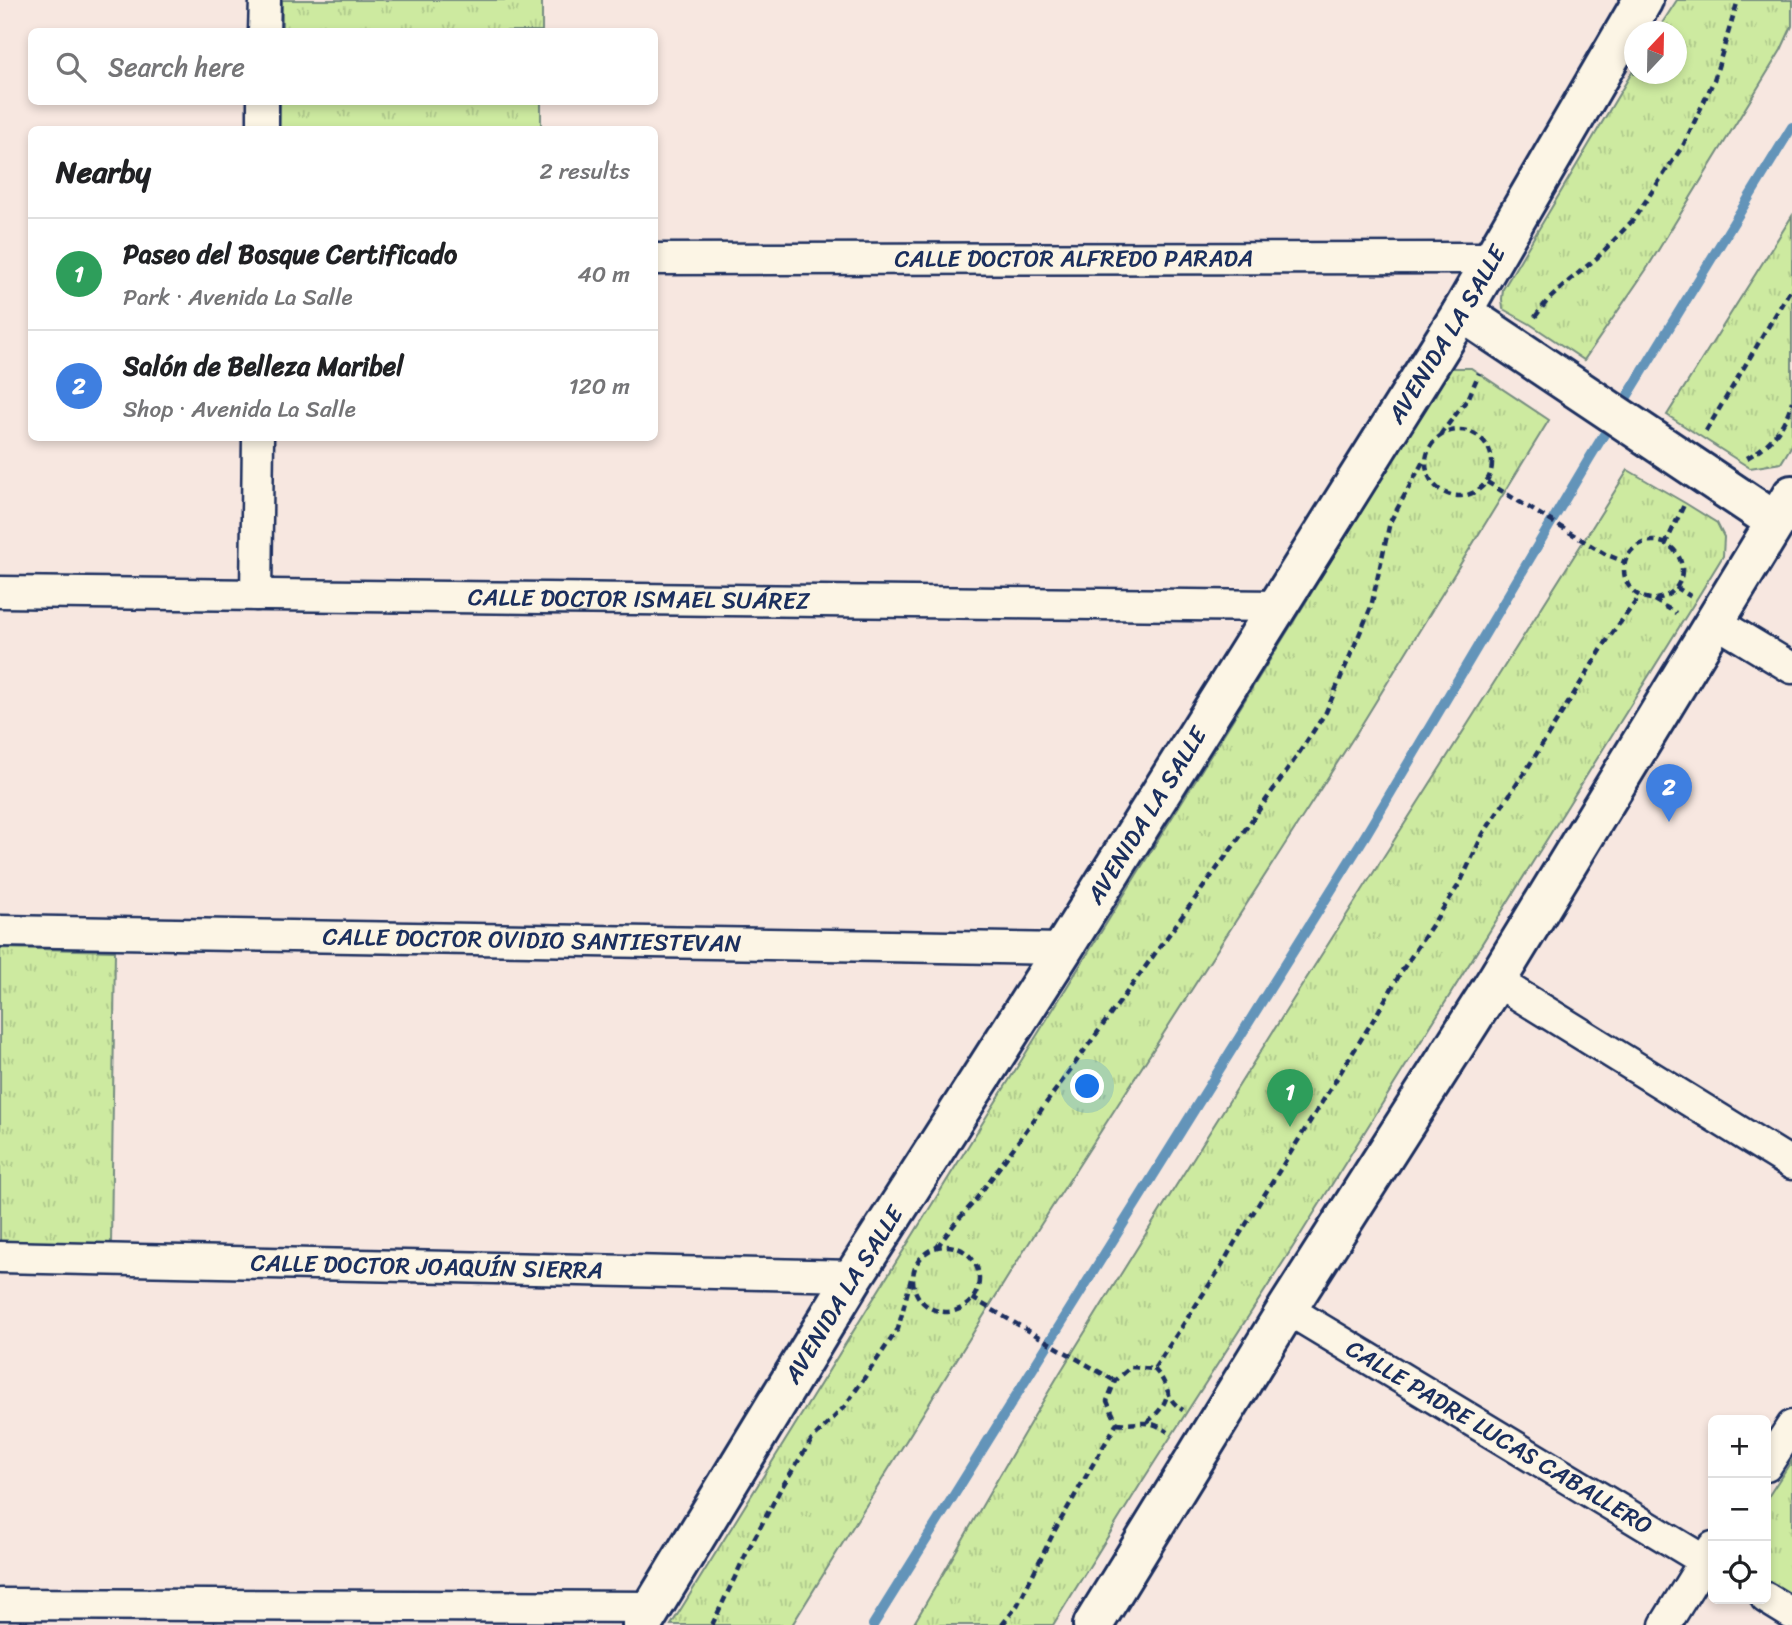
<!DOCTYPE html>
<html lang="en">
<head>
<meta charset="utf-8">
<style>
  :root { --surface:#fff; --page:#f6f6f6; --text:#202124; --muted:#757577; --line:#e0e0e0; --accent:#7c3aed }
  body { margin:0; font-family:Sriracha,sans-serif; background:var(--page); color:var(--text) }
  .controls { position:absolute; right:21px; bottom:21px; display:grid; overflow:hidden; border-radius:10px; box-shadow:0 4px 10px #0003 }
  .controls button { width:63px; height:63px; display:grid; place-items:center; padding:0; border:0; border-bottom:2px solid var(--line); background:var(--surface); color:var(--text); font:35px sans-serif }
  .compass { position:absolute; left:1624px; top:21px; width:63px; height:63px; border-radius:50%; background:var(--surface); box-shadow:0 4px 10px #0003; rotate:22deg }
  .you { position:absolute; left:1088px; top:1087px; width:24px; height:24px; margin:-18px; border:5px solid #fff; border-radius:50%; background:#1a73e8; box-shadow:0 0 0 10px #1a73e833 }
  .badge { display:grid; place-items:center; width:46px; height:46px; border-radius:50%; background:var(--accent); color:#fff; font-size:23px; font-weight:700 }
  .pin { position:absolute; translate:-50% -58px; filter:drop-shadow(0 2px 4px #0008) }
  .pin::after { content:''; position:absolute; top:37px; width:24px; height:21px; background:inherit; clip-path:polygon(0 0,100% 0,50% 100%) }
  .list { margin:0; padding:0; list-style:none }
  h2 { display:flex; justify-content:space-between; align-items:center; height:91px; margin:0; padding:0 28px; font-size:30px }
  h2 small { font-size:23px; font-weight:400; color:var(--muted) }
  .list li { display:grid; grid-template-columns:46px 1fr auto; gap:21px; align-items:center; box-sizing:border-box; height:112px; padding:0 28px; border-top:2px solid var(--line) }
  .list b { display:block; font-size:26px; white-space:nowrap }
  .list p { margin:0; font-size:23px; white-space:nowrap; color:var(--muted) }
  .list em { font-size:23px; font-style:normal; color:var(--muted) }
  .icon { flex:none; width:38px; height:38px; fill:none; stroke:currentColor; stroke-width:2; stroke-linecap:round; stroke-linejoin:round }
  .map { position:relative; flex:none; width:1792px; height:1625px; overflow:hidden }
  .search { position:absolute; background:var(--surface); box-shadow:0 4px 10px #0003; left:28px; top:28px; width:630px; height:77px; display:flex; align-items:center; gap:18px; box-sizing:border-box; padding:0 24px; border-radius:10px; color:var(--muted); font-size:26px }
  .panel { position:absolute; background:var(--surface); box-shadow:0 4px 10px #0003; left:28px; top:126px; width:630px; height:315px; border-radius:10px }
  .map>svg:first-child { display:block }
  .park { fill:url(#park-tufts); stroke:#748c7f; stroke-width:2 }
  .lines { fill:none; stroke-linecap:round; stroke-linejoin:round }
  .stream { stroke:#6494b9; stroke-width:10 }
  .minor-casing { stroke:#1b2f5e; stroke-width:35 }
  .secondary-casing { stroke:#1b2f5e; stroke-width:44 }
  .path { stroke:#1b2f5e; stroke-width:4.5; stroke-dasharray:7 5; stroke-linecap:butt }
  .minor { stroke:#fcf5e5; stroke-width:30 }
  .secondary { stroke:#fcf5e5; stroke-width:38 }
  .labels { text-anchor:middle; stroke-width:6; stroke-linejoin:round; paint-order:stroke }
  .street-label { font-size:24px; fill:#1b2f5e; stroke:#fcf5e5 }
</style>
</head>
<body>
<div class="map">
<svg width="1792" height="1625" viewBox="0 0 1792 1625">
  <defs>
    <pattern id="park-tufts" width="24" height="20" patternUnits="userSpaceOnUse" patternTransform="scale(1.75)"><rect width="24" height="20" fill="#cdeaa0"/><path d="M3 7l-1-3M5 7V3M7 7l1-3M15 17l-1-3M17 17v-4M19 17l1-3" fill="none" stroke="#afc98c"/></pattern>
  </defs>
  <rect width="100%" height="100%" fill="#f7e7e0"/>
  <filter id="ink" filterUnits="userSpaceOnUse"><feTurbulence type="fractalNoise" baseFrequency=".0143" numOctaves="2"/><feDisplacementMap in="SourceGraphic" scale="14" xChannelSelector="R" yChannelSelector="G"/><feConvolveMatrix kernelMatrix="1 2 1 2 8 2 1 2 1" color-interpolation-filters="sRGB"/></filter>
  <g filter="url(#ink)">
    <g class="park">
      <rect x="282" y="0" width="260" height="31"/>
      <path d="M1677,0H1792V26L1781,50L1646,270L1584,360L1530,324L1503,309L1502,299L1503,289L1634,69V74H1676V32L1657,31Z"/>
      <path d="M280,102H541V129H279Z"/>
      <path d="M1792,216V445L1781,463L1750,468L1667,415Z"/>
      <path d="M1449,368H1471L1549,420L1357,732L1020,1257L792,1625H671C929,1205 1193,789 1449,368Z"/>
      <path d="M1628,470L1685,503L1717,523L1724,537L1723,556L1696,600L1291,1250L1143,1480L1053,1625H913C963,1541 1010,1455 1061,1371C1246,1069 1440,771 1628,470Z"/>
      <path d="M0,948L115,951L111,1244L0,1242Z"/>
      <path d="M1792,1460V1597L1766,1581V1500Z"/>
    </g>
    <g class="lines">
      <path class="stream" d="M873,1625L1365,836L1589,459L1792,127"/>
      <g class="minor-casing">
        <g id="minor">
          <path d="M264,32L265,0"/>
          <path d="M263,130V102"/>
          <path id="s1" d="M654,259L1493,258"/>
          <path id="s2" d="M0,592L1278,606"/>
          <path d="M256,595L258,438"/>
          <path d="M1716,622L1792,668"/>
          <path id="s3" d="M0,931L1063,949"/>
          <path d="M1496,981L1792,1164"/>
          <path id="s4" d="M0,1257L854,1276"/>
          <path id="s5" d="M1287,1309L1713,1566"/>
          <path d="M1766,1466L1792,1426"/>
          <path d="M1766,1598L1792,1614"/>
          <path d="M0,1604L653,1607"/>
          <path d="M1665,1625L1713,1547"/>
        </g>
      </g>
      <g class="secondary-casing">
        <g id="secondary">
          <path d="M1462,312L1776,522"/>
          <path id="s6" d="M642,1625L854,1276L1063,949L1462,312L1643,0"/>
          <path d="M1093,1625L1287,1309L1496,981L1792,495"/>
        </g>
      </g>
      <g class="path">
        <path d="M1535,317L1547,301L1570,280L1598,257L1633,220L1684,144L1714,80L1738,0"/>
        <circle cx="1459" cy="463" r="33"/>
        <path d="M1706,431L1792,287"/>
        <path d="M1440,435L1469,397L1479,373"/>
        <path d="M1747,458C1771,445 1785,426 1792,401"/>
        <path d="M1487,482L1605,554L1625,562"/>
        <circle cx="1653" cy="570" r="29"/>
        <path d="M1665,545L1684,505"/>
        <path d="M1676,587L1690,596"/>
        <path d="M1654,600L1676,613"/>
        <circle cx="946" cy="1279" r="33"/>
        <path d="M937,1247L957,1221L974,1202L1237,841L1295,759L1326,712L1371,607L1390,522L1425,458"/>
        <path d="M972,1298L1115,1381"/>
        <path d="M1154,1369C1158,1373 1163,1379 1165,1385C1171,1397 1169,1401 1183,1410"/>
        <path d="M1147,1422C1157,1414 1164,1407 1167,1395"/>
        <path d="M1117,1423C1141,1426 1147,1417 1168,1432"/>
        <path d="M712,1625L747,1552L780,1490L811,1441L845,1406L898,1329L912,1275"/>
        <path d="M1002,1625L1017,1606L1056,1528L1117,1423L1107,1401L1115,1381L1131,1367L1154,1369L1219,1270L1235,1242L1375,1017L1403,969L1460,883L1483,834L1527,769L1608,639L1640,596"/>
      </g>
      <use href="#minor" class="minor"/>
      <use href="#secondary" class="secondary"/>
    </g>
  </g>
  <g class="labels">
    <g class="street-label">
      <text dy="8" stroke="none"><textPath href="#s1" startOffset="420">CALLE DOCTOR ALFREDO PARADA</textPath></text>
      <text dy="8" stroke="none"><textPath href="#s6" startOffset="1521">AVENIDA LA SALLE</textPath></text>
      <text dy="8" stroke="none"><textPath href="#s2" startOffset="639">CALLE DOCTOR ISMAEL SUÁREZ</textPath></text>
      <text dy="8" stroke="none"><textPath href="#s6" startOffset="954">AVENIDA LA SALLE</textPath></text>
      <text dy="8" stroke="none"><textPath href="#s3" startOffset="532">CALLE DOCTOR OVIDIO SANTIESTEVAN</textPath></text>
      <text dy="8" stroke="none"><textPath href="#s4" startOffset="427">CALLE DOCTOR JOAQUÍN SIERRA</textPath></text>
      <text dy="8" stroke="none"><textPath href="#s6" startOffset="387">AVENIDA LA SALLE</textPath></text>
      <text dy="8" stroke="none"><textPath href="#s5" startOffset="248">CALLE PADRE LUCAS CABALLERO</textPath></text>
    </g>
  </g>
</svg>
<div class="controls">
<button>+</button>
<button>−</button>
<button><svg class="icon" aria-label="locate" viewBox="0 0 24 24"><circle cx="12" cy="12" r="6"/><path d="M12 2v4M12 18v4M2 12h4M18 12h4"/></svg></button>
</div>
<svg class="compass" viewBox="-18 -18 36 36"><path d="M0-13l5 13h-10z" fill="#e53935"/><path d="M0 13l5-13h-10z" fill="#757577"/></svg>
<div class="you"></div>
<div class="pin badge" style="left:1290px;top:1127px;background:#2e9e5b">1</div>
<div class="pin badge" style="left:1669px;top:822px;background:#3f7fe0">2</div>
<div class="search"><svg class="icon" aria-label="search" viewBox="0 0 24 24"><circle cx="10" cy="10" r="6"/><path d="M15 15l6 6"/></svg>Search here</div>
<section class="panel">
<h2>Nearby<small>2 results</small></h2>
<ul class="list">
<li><span class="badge" style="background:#2e9e5b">1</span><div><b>Paseo del Bosque Certificado</b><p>Park · Avenida La Salle</p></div><em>40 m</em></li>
<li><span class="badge" style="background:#3f7fe0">2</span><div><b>Salón de Belleza Maribel</b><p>Shop · Avenida La Salle</p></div><em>120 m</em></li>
</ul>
</section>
</div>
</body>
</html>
